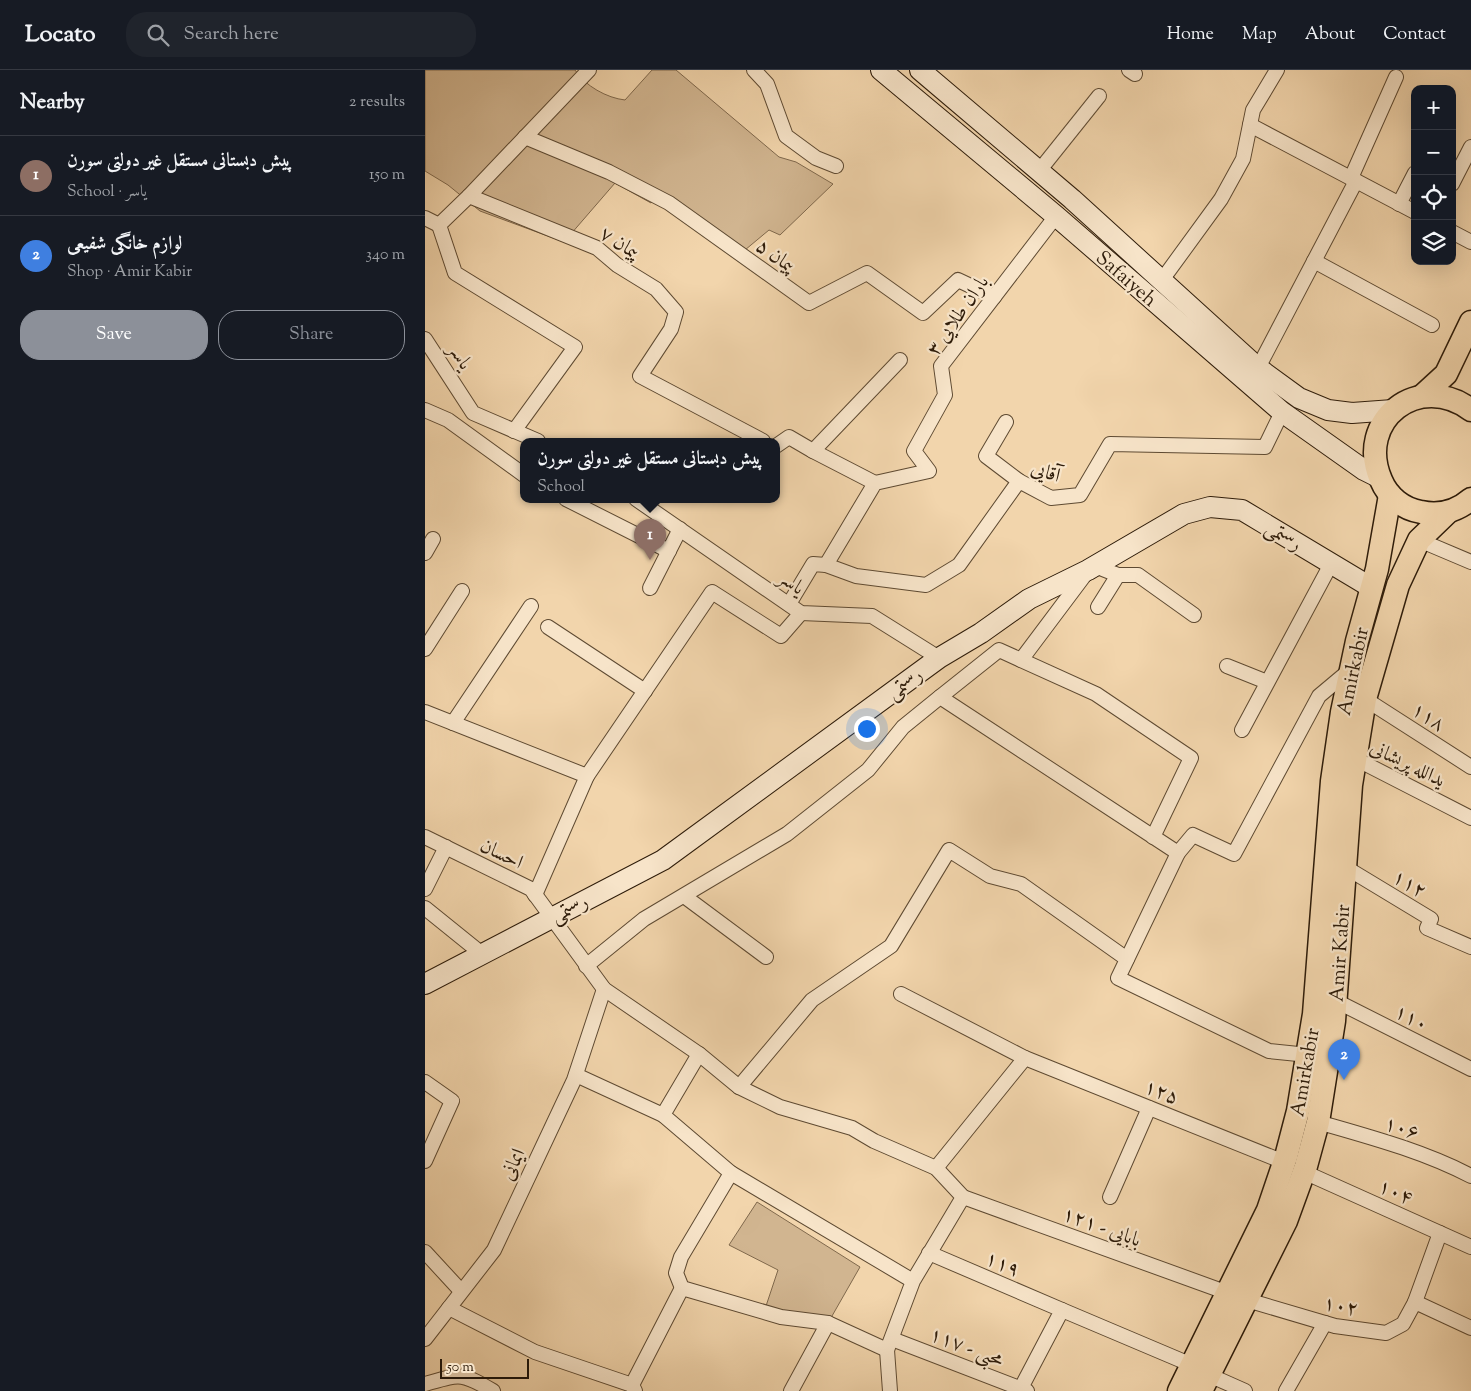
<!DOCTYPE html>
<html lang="en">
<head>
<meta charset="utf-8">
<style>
  :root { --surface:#171b24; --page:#20242c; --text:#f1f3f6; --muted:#9ea1a6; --line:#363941; --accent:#8c9099 }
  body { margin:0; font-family:"Sorts Mill Goudy",Amiri,serif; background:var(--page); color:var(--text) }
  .controls { position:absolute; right:15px; top:15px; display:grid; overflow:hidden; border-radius:10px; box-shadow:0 5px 20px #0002 }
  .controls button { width:45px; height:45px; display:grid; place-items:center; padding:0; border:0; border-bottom:1px solid var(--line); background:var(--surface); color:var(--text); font:25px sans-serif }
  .scale { position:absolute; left:15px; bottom:12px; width:89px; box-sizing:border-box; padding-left:5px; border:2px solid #2d1b09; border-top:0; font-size:14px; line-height:18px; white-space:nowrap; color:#2d1b09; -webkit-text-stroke:4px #f7e4c9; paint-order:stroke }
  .you { position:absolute; left:441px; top:658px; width:18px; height:18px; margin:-12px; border:4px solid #fff; border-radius:50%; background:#1a73e8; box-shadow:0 0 0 8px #1a73e833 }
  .badge { display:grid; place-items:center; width:32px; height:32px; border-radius:50%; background:var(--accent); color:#fff; font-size:16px; font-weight:700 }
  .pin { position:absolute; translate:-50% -41px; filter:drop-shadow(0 1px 2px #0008) }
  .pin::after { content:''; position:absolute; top:26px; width:18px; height:15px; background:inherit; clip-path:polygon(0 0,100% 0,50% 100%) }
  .popup { position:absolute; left:95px; top:368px; width:260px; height:65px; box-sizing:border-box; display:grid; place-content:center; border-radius:10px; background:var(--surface); filter:drop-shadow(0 1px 4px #0005); font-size:16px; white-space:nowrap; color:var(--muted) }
  .popup b { font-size:19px; color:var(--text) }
  .popup::after { content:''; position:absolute; left:50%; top:100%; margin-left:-10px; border:10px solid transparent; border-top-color:var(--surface) }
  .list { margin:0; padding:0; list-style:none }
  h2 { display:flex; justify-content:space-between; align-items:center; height:65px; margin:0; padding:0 20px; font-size:21px }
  h2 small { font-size:16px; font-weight:400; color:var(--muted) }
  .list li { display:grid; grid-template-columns:32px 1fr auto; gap:15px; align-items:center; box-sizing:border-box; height:80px; padding:0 20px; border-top:1px solid var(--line) }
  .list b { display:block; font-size:19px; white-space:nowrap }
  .list p { margin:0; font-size:16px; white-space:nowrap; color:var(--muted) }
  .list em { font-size:16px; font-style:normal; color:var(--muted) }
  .actions { display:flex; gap:10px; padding:15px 20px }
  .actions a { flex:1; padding:11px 0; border:1px solid var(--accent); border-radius:20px; text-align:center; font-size:18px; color:var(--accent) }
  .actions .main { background:var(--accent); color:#fff }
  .icon { flex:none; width:28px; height:28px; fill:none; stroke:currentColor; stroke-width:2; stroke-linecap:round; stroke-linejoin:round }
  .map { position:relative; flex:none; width:1046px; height:1321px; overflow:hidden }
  header { display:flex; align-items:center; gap:30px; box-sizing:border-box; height:70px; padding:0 25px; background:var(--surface); border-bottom:1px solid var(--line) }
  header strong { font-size:24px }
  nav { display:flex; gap:28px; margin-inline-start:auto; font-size:18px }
  .search { width:350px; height:45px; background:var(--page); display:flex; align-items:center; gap:12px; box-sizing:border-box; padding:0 18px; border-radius:20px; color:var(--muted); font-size:19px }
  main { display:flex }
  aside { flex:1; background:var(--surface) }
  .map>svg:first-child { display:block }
  .green { fill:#d1b590; stroke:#7f684c }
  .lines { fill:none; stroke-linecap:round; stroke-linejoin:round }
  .street-casing { stroke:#5e4a32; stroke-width:16 }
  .secondary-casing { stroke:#2d1b09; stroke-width:22 }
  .primary-casing { stroke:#2d1b09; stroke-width:25 }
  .street { stroke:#f7e4c9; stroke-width:14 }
  .secondary { stroke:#f7e4c9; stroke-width:20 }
  .primary { stroke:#f2d5ac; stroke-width:22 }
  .labels { text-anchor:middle; stroke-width:4.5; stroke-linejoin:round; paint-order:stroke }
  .street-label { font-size:20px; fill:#2d1b09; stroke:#f7e4c9 }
</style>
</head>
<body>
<header>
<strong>Locato</strong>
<div class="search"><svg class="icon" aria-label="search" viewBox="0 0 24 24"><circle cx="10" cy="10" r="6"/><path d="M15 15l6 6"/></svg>Search here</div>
<nav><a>Home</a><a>Map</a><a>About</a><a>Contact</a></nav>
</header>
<main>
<aside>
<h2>Nearby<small>2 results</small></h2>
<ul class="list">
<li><span class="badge" style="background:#8d6e63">1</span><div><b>پیش دبستانی مستقل غیر دولتی سورن</b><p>School · یاسر</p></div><em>150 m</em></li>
<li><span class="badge" style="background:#3f7fe0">2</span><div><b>لوازم خانگی شفیعی</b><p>Shop · Amir Kabir</p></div><em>340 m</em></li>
</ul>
<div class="actions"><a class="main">Save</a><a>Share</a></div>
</aside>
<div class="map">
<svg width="1046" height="1321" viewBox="0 0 1046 1321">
  <rect width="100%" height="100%" fill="#f2d5ac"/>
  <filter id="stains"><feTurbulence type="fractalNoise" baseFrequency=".004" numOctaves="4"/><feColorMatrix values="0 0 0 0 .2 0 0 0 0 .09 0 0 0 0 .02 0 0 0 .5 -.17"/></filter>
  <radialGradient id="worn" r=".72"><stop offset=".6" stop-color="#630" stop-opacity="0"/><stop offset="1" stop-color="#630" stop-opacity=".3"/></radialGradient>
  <g class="green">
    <path d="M0,0H150C160,16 182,28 200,30L227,0H251L354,87L371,92L408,114L355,165L344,160L320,180L234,123L226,133L190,113L139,172L55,141L23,115L0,101Z"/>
    <path d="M332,1132L435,1197L403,1253L339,1242L353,1200L304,1175Z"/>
  </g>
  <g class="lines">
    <g class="street-casing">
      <g id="street">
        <path d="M164,0L44,126L172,178L192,195L231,219L251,242L246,259L215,306L338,371"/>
        <path d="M329,0L342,14L361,66L391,88L411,96"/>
        <path d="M704,0L710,4"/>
        <path d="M825,55L990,142"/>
        <path d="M100,67L184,102L244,133L384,233L442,203L498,243L533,210L569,227"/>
        <path d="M614,101L674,26"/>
        <path d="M926,108L971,7"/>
        <path d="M1027,114L1046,77"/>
        <path d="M44,126L14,155L30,203L150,277L89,361"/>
        <path d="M974,134L990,103"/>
        <path d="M0,148L14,155"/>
        <path d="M1027,162L1046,172"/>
        <path d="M889,191L1007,255"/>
        <path d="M737,210L796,129L818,89L828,40L852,0"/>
        <path d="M0,269L48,343L113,371"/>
        <path d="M833,298L931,111"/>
        <path d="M0,340L23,350L99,405"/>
        <path d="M581,352L561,386L594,411"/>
        <path d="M351,376L364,367L388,381L475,290"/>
        <path d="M388,381L450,413"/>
        <path d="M141,429L244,481"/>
        <path d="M211,429L376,543L447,546L514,588"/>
        <path d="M994,470L1046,492"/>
        <path d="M0,483L8,469"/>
        <path d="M401,495L450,413L504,401L489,381L520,325L516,296L631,146"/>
        <path d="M670,496L693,505L673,537"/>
        <path d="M693,505H713L769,545"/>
        <path d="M225,518L255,459"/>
        <path d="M364,534L388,494L401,495L431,506L501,515L534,495L594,411L626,428L655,425L685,374L840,377L857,342"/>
        <path d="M123,557L220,621"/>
        <path d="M0,579L37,521"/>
        <path d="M596,590L662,502"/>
        <path d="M802,596L842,612"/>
        <path d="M515,627L574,580L671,624L766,688L728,767"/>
        <path d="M940,629L1046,697"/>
        <path d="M0,642L162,706L110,825"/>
        <path d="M28,653L106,536"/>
        <path d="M817,660L906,494"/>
        <path d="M929,688L1046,748"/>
        <path d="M162,706L287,522L356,566L376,543"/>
        <path d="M0,767L106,819L179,919L274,984L314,1017L355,1037L427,1058L449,1071L511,1098L538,1127L488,1211L462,1280L403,1253L356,1247L257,1218L251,1203L256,1187L306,1103L488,1211"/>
        <path d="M753,783L768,765L809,784L894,626L925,600"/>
        <path d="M920,797L1006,849L1002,858L1046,877"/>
        <path d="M0,819L21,777"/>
        <path d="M259,826L341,887"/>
        <path d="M0,838L57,884"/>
        <path d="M161,896L219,849L362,764L443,700L478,657L515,627L753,783L693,908L844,981L883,985"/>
        <path d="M476,924L600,988"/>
        <path d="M911,931L1046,999"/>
        <path d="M151,1005L238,1045L306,1103"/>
        <path d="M0,1012L27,1031L0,1091"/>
        <path d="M314,1017L387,930L466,876L524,780L565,806L596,814L702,889"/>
        <path d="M238,1045L274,984"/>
        <path d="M893,1052C945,1067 998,1081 1046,1106"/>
        <path d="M511,1098L600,988L859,1092"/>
        <path d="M879,1102L1046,1177"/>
        <path d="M538,1127L803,1223"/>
        <path d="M685,1127L724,1038"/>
        <path d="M0,1182L36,1221"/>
        <path d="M504,1183L637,1240L596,1318"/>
        <path d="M822,1230L910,1256L961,1263L978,1254L990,1232L1046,1258"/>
        <path d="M990,1232L1015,1163"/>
        <path d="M24,1238L110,1282L207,1315L210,1321"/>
        <path d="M637,1240L767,1295"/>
        <path d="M0,1269L69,1180L149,1010L179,919"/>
        <path d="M467,1269L602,1321"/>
        <path d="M462,1280L465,1321"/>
        <path d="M784,1305L820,1321"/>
        <path d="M0,1314C35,1304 36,1302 68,1321"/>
        <path d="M207,1315L257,1218"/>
        <path d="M366,1321L403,1253"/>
        <path d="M861,1321L900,1253"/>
      </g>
    </g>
    <g class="secondary-casing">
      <g id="secondary">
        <path d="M456,0L631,146L857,342L939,400L955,408"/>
        <path d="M495,0L647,129L833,298L874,328L903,340L927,343L968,340"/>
        <path d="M0,914L238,790L514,588L556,563L604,529L663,500L759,444L785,437L817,440L947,518"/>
      </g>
    </g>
    <g class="primary-casing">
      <g id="primary">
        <path d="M997,326L1021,304L1046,252"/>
        <path d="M1046,340C994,301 930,350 956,410C963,427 978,439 996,442C1014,446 1032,441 1046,429"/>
        <path d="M754,1321L843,1140L861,1087L873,1041L889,944L907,711L917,642L932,571L952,499L965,425"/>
        <path d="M776,1321L861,1151L881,1096L893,1052L909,951L926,715L940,629L973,515L994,470L1023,442"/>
      </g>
    </g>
    <use href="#street" class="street"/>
    <use href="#secondary" class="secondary"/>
    <use href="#primary" class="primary"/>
  </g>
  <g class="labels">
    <g class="street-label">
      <text transform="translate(195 172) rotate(33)" y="7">پیمان ۷</text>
      <text transform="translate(351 185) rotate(36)" y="7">پیمان ۵</text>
      <text transform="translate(702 208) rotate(41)" y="7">Safaiyeh</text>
      <text transform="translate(532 245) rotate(-55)" y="7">باران طلایی ۳</text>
      <text transform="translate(36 286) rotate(57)" y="7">یاسر</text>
      <text transform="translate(621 401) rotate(18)" y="7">آقایی</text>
      <text transform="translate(859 465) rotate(31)" y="7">رستمی</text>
      <text transform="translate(367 512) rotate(35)" y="7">یاسر</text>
      <text transform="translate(927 601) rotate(-78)" y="7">Amirkabir</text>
      <text transform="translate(479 613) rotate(-36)" y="7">رستمی</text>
      <text transform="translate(1004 646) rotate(33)" y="7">۱۱۸</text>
      <text transform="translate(983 693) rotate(26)" y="7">یدالله پریشانی</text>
      <text transform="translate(77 783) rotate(26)" y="7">احسان</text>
      <text transform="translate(985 813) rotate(31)" y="7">۱۱۲</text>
      <text transform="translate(144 838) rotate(-27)" y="7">رستمی</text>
      <text transform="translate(914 883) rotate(-86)" y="7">Amir Kabir</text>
      <text transform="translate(987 947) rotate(27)" y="7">۱۱۰</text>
      <text transform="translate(879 1002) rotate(-80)" y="7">Amirkabir</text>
      <text transform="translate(737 1021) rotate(22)" y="7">۱۲۵</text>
      <text transform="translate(977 1057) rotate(18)" y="7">۱۰۶</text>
      <text transform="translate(87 1094) rotate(-65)" y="7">ایمانی</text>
      <text transform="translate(971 1121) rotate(24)" y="7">۱۰۴</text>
      <text transform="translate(677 1156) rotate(20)" y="7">بابایی - ۱۲۱</text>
      <text transform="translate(578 1193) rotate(23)" y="7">۱۱۹</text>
      <text transform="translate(916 1235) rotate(11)" y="7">۱۰۲</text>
      <text transform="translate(542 1276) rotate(21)" y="7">محبی - ۱۱۷</text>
    </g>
  </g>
  <rect width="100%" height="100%" filter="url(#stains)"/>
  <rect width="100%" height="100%" fill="url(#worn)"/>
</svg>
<div class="controls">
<button>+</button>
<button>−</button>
<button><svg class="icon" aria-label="locate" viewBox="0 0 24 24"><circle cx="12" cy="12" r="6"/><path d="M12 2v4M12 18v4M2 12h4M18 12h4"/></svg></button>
<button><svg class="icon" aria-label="layers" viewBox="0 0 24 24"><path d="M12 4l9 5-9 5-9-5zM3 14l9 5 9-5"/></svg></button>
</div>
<div class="scale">50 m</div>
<div class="you"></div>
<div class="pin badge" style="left:225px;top:490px;background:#8d6e63">1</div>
<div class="popup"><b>پیش دبستانی مستقل غیر دولتی سورن</b>School</div>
<div class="pin badge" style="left:919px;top:1010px;background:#3f7fe0">2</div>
</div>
</main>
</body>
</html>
